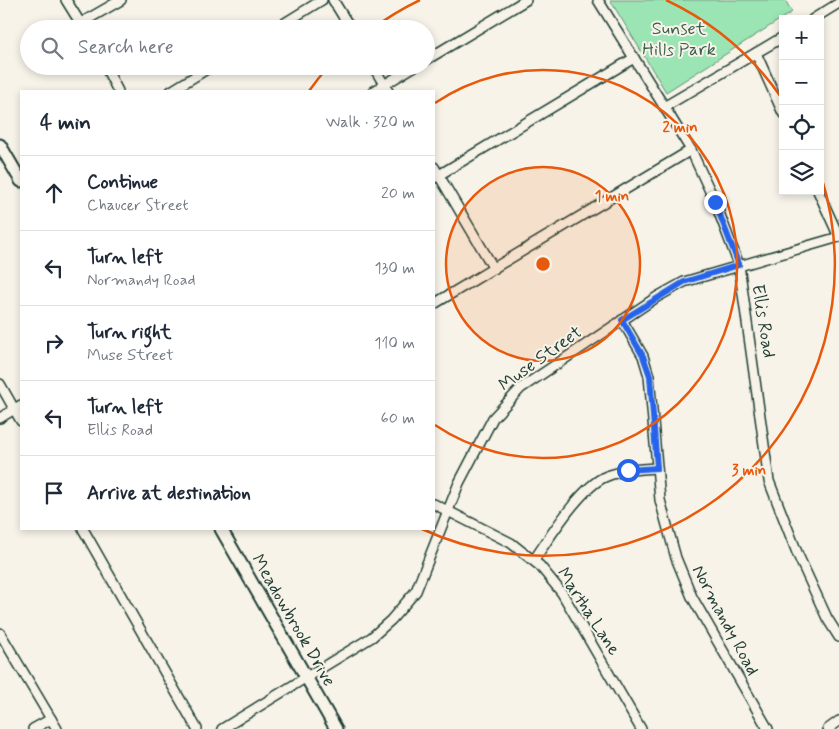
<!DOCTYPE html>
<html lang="en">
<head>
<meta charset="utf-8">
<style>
  :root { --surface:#fff; --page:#f2f2f3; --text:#1f2937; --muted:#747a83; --line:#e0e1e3 }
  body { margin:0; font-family:Mynerve,sans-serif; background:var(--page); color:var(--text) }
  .controls { position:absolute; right:15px; top:15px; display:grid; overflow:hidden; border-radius:0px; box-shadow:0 2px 8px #0003 }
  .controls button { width:45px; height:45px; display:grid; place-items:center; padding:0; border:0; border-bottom:1px solid var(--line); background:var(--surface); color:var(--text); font:25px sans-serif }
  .stop { position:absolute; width:15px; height:15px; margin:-11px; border:4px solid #2563eb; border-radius:50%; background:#fff }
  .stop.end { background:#2563eb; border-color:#fff; box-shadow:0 1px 5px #0008 }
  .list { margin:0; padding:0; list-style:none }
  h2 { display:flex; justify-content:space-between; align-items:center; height:65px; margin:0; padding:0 20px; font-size:21px }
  h2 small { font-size:16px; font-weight:400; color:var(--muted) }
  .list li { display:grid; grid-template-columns:32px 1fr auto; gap:15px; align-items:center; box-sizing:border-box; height:75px; padding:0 20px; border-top:1px solid var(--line) }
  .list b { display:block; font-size:19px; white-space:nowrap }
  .list p { margin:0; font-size:16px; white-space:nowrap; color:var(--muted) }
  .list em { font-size:16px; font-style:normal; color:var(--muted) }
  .icon { flex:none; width:28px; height:28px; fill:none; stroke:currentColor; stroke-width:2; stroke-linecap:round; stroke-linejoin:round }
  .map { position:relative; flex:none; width:839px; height:729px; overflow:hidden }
  .search { position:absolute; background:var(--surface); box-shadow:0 2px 8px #0003; left:20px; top:20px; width:415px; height:55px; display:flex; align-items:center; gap:12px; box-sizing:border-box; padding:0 18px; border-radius:28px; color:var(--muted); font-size:19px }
  .panel { position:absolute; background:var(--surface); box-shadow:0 2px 8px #0003; left:20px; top:90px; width:415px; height:440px; border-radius:0px }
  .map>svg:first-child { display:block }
  .park { fill:#9be4b3; stroke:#5d9074 }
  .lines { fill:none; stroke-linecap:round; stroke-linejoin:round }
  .minor-casing { stroke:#1f3d34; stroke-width:12 }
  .major-casing { stroke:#1f3d34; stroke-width:15 }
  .minor { stroke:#f7f3e8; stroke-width:9 }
  .major { stroke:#f7f3e8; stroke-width:11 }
  .route { stroke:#2563eb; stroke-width:6 }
  .ring { fill:none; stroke:#e8590c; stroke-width:2.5 }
  .labels { text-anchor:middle; stroke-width:4; stroke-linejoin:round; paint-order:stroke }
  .park-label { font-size:18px; fill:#385e4d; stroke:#f7f3e8 }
  .street-label { font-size:18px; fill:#1f3d34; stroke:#f7f3e8 }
  .centre { fill:#e8590c; stroke:#f7f3e8; stroke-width:2.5 }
  .ring-label { font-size:15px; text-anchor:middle; font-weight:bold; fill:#e8590c; stroke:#f7f3e8; stroke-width:4; stroke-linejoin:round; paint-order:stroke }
</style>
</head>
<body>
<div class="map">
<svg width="839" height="729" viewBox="0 0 839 729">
  <rect width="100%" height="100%" fill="#f7f3e8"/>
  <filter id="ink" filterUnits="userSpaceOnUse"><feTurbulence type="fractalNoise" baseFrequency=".02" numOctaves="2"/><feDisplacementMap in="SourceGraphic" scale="10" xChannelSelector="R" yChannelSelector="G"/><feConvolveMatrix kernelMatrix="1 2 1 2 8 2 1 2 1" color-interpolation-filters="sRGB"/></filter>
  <g filter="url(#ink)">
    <path class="park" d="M610,0H785L792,12L666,92Z"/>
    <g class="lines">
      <g class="minor-casing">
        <g id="minor">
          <path d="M66,0L84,29"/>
          <path d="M333,0L351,29"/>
          <path d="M598,0L691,150L715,202L739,265L769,481L798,555L827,618L839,637"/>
          <path d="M813,19L839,3"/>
          <path d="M81,23L121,0"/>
          <path d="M275,29L322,0"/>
          <path d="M756,53L783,113"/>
          <path d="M426,60L526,0"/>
          <path d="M105,66L118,91"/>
          <path d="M373,66L388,91"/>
          <path d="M171,91L212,66"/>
          <path d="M374,91L415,66"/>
          <path d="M664,107L783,37"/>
          <path d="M434,167L494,269"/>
          <path d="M434,178L634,58"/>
          <path d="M818,191L839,237"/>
          <path d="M434,304L691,150"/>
          <path d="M622,320L643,356L649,376L660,500L676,558L692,597L768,729"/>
          <path d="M0,384L21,421"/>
          <path d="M0,418L21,405"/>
          <path d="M434,504L511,543L540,566L562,593L641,729"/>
          <path d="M83,529L197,729"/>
          <path d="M534,560C549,538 582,485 607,476C623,470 640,469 657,468"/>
          <path d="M0,633L57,729"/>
          <path d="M33,729L51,719"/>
          <path d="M222,729L372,637L391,620L416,591L459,483L493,418L521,388L657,297L684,282L839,237"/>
          <path d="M828,729L839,721"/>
        </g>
      </g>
      <g class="major-casing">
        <g id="major">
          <path d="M0,145L21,181"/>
          <path d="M221,529L336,729"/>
        </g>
      </g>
      <use href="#minor" class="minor"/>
      <use href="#major" class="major"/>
    </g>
  </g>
  <g class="lines" filter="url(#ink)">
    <path class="route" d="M628,470L657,468L650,376L643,356L622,320L684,282L739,265L715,202"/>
  </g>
  <circle cx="543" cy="264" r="97" fill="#e8590c" fill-opacity=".12"/>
  <g class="ring">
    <circle cx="543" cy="264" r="97"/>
    <path d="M435 103A194 194 0 1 1 435 425"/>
    <path d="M309 91A291 291 0 0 1 328 67M372 29A291 291 0 0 1 420 0M666 0A291 291 0 0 1 781 97M821 176A291 291 0 0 1 422 529"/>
  </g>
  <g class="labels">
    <g class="park-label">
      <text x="679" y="34">Sunset<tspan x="679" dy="21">Hills Park</tspan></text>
    </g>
    <g class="street-label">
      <text transform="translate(764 321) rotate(81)" y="6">Ellis Road</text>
      <text transform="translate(540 358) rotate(-36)" y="6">Muse Street</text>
      <text transform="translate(589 611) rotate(57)" y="6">Martha Lane</text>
      <text transform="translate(294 620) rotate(60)" y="6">Meadowbrook Drive</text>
      <text transform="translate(726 620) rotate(62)" y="6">Normandy Road</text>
    </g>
  </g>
  <circle cx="543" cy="264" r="8" class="centre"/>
  <g class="ring-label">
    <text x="680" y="132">2 min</text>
    <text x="612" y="201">1 min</text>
    <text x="749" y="475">3 min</text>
  </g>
</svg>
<div class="controls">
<button>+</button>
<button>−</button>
<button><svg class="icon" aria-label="locate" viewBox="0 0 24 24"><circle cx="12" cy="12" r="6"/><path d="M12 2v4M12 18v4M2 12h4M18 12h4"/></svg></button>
<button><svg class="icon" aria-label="layers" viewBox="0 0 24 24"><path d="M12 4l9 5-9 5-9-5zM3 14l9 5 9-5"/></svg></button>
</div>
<div class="stop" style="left:628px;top:470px"></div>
<div class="stop end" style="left:715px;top:202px"></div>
<div class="search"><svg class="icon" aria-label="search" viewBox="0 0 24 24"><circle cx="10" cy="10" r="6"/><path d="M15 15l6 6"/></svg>Search here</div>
<section class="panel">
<h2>4 min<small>Walk · 320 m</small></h2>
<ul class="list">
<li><svg class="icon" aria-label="ahead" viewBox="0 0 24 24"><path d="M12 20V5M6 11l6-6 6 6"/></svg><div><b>Continue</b><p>Chaucer Street</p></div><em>20 m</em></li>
<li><svg class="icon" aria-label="left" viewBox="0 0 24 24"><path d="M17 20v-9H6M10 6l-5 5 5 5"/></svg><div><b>Turn left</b><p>Normandy Road</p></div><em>130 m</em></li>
<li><svg class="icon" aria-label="right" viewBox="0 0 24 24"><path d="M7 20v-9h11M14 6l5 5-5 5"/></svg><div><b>Turn right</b><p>Muse Street</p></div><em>110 m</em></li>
<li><svg class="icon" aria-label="left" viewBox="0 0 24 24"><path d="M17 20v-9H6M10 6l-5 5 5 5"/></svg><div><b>Turn left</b><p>Ellis Road</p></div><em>60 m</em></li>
<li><svg class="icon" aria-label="arrive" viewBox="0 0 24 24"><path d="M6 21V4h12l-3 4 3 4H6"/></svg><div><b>Arrive at destination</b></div></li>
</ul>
</section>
</div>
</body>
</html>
